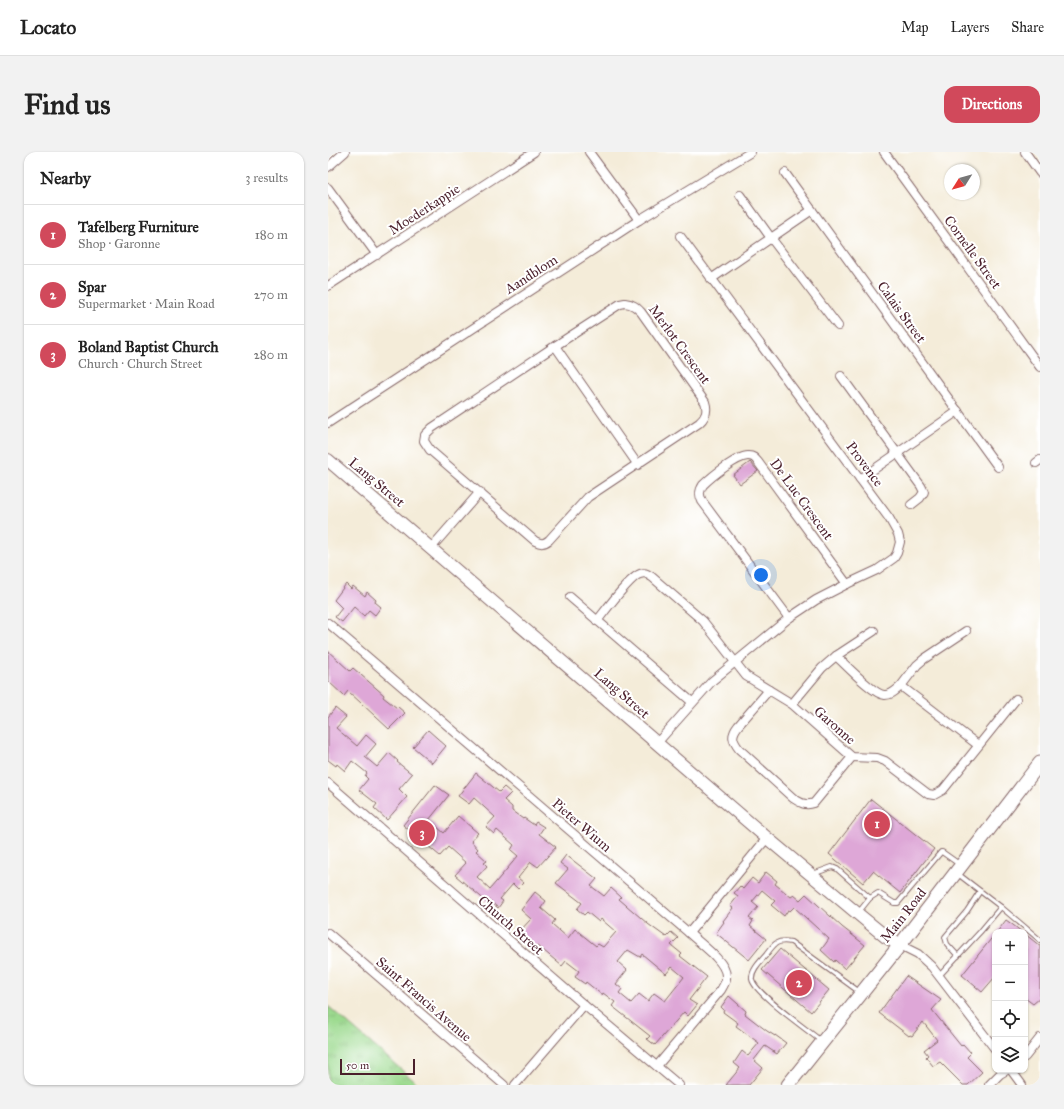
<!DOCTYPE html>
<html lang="en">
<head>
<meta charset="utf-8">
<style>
  :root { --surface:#fff; --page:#f2f2f2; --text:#222; --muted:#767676; --line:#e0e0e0; --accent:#d1495b }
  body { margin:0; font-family:"IM FELL Great Primer",serif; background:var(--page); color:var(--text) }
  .controls { position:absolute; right:12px; bottom:12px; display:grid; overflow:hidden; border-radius:8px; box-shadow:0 1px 3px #0004 }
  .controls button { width:36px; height:36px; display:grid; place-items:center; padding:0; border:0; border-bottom:1px solid var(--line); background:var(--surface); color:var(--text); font:20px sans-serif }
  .compass { position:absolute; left:616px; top:12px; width:36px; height:36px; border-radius:50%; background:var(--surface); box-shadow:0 1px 3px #0004; rotate:233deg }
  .scale { position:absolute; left:12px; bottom:10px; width:75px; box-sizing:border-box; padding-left:4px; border:2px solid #4a1f2b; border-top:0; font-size:11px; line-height:14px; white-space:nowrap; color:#4a1f2b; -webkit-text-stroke:3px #fff; paint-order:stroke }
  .you { position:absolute; left:433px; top:423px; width:14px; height:14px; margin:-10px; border:3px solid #fff; border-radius:50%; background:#1a73e8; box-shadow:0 0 0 6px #1a73e833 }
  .badge { display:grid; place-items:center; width:26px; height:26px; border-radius:50%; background:var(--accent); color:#fff; font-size:13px; font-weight:700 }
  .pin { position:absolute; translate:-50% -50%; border:2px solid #fff; box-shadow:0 1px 4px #0006 }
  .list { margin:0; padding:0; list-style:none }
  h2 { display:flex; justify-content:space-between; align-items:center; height:52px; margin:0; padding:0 16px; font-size:17px }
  h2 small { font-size:13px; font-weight:400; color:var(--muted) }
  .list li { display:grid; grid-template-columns:26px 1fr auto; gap:12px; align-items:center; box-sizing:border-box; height:60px; padding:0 16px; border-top:1px solid var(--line) }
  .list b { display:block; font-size:15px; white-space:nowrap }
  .list p { margin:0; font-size:13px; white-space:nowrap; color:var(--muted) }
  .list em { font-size:13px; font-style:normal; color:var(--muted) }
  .icon { flex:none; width:22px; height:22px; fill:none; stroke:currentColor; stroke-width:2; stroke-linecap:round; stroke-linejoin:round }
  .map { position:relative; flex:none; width:712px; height:933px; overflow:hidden; border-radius:12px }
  header { display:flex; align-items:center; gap:24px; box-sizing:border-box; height:56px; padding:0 20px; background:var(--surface); border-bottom:1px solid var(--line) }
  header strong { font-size:19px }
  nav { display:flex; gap:22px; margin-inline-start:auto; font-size:14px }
  .intro { display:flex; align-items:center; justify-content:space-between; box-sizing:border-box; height:96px; padding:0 24px }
  h1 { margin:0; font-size:28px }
  .button { padding:10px 18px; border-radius:12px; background:var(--accent); color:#fff; font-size:14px; font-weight:700 }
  main { display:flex; gap:24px; padding:0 24px }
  aside { flex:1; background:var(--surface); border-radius:12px; box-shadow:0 1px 3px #0004 }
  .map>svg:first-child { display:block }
  .park { fill:url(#park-tufts); stroke:#737c5d }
  .building { fill:#dea7d7; fill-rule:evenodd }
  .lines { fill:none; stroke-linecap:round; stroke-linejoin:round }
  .lane-casing { stroke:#866768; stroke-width:6 }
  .street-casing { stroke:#866768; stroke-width:10 }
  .secondary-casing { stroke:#866768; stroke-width:14 }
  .primary-casing { stroke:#866768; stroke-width:15 }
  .lane { stroke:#fff; stroke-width:4 }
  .street { stroke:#fff; stroke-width:8 }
  .secondary { stroke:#fff; stroke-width:12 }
  .primary { stroke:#fff; stroke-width:13 }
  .labels { text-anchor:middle; stroke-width:4; stroke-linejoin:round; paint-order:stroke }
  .street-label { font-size:14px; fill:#4a1f2b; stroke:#fff }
</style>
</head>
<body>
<header>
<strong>Locato</strong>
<nav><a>Map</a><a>Layers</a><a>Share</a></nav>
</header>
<div class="intro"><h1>Find us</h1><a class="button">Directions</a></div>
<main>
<aside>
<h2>Nearby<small>3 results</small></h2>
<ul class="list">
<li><span class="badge">1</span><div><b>Tafelberg Furniture</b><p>Shop · Garonne</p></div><em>180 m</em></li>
<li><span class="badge">2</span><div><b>Spar</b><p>Supermarket · Main Road</p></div><em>270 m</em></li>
<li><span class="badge">3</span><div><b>Boland Baptist Church</b><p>Church · Church Street</p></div><em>280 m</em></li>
</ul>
</aside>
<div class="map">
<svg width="712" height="933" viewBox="0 0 712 933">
  <defs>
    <pattern id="park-tufts" width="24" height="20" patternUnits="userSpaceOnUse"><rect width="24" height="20" fill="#9cda8f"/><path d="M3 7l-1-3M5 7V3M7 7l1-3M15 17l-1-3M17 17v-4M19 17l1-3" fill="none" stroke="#88bb7c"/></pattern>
  </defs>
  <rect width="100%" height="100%" fill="#fff"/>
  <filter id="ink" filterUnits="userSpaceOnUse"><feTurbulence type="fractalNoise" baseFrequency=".025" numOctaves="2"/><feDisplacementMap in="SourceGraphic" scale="8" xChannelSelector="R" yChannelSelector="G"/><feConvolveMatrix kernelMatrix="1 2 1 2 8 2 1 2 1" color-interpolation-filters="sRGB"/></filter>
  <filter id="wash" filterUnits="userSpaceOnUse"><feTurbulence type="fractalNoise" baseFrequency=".012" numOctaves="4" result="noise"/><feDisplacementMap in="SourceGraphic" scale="16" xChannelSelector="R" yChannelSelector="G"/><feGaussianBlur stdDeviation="0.9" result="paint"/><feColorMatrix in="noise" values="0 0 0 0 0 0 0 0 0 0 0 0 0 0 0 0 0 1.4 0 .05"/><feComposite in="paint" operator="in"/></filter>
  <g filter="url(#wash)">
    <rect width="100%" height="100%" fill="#f4ecd9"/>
    <path class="park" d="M0,854L91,933H0Z"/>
    <g id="blocks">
      <g class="building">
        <path d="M422,310L430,319L412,332L405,323Z"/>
        <path d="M18,432L23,437L25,434L37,444L39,440L48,448L47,450L53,455L47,463L41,458L36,464L26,455L14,470L7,465L14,456L6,448Z"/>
        <path d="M0,499L22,519L25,516L56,543L55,545L69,556L70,555L77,561L61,577L20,539L16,544L0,529Z"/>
        <path d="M7,556L18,565L8,576L29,594L38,583L48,592L37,605L49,615L61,601L70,609L69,610L84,622L71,637L79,645L59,668L46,656L49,652L31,638L40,627L37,624L39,621L24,609L17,619L9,612L8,614L0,608V565Z"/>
        <path d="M100,578L118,594L104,611L85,595Z"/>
        <path d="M148,621L171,640L176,635L183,641L176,648L184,655V659L195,667L196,666L206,673L208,670L216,675L211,682L228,695L210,715L203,710L190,726L196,731L190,737L185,732L172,747L175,749L170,756L161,748L159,750L127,723L138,711L120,695L112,704L75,673L107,633L121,643L101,668L116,681L130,664L150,681L143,689L150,697L148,699L159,709L156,711L159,714L149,725L162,737L190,704L183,698L186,693L169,678L166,682L158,675L167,665L146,646L141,652L130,644Z"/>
        <path d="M543,647L606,697L572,741L545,719L535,731L501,702Z"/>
        <path d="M238,703L269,727L263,734L276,744L283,736L293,745L291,747L320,772L338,785L343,780L350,786L343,793L354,802L352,804L379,825L361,848L369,853L360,864L356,860L327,893L319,887L322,884L284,854L287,850L275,841L274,843L258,830L257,832L247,825L251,819L238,809L234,814L209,793L207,795L190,781L203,767L193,758L207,740L218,749L213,756L227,768L224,772L240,786L247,777L268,794L270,792L275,795L288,780L273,767L271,770L259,760L256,763L249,757L254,751L228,731L240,717L232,711ZM300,798L312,805L314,802L338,822L344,815L356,825L337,849L326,841L320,849L311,842L303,851L291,841L294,837L288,832L299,818L290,810Z"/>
        <path d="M438,720L449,729L447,732L463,745L466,743L472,748L478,742L514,775L537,793L517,817L507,808L506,810L493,798L501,787L466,755L462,759L460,758L456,764L443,753L447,749L434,738L424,750L430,755L421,766L425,769L422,774L438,787L421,808L388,781L396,770L395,769L405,756L402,754L410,744L406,741L412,734L415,737L424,726L430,731Z"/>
        <path d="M678,768L685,773L694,780H669Z"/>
        <path d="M667,782V825L654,840L634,823Z"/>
        <path d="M697,782L712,794V846L705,852L697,846Z"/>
        <path d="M452,797L501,838L483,860L434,818Z"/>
        <path d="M578,824L613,848L604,858L633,894L635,892L643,901L639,905L654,920L640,933H635L612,910L605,914L598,905L600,903L596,898L609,888L595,870L584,884L582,883L581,884L551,861Z"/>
        <path d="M401,844L418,859L417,862L439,879L447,884V883L458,891L449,902L437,894L426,908L435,916L421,933H398L412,916L406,911L414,899L420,904L431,891L408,874L410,871L395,860L396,858L393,855Z"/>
      </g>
    </g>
  </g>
  <g filter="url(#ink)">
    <use href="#blocks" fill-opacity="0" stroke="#866768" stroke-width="1"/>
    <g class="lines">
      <g class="lane-casing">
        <g id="lane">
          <path d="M485,722L504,715L509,717L542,746L530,761"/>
          <path d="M630,722L673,755L712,788"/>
          <path d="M542,746L550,741L566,751H570L613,700H614L631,712"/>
          <path d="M630,804L619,792L617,785L639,759L652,739"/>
          <path d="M611,824L652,780L673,755"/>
          <path d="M493,889C480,878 426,841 424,827C423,818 433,809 438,803C446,792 449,787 463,790L533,841"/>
        </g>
      </g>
      <g class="street-casing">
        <g id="street">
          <path d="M261,0L311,68"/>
          <path d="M556,0L712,215"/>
          <path d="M697,0L712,21"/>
          <path d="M0,15L17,0"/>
          <path d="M457,21L670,315"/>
          <path d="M0,36L49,103"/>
          <path d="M412,43L443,86L510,174"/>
          <path d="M383,127L484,58"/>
          <path d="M0,134L206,0"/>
          <path d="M297,151C305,152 308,155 313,160L377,250C380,259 378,265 371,271L260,345L221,388C216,392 213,392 207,389L102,298L96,289L97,283L104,276L227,194L292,152Z"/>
          <path d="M227,194L310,313"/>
          <path d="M513,224L593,334L596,340L592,346L583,353"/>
          <path d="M0,271L311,68L423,0"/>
          <path d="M708,311L712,308"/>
          <path d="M532,327L630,259"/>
          <path d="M103,396L152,340"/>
          <path d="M242,445L364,550"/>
          <path d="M461,466L374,349C371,343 371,339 375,333C383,325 409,304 420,304C425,304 427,306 430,310L519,432"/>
          <path d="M269,469C277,459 302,425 312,422C317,420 319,422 324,425L375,469L418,524L464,552L524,605L549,606L557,609L600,642L606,643L615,638L688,547"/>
          <path d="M0,471L361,781C371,791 398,809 398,824C399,829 395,834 393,838L329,914"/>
          <path d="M508,504C517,512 547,544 557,543C564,543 568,538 573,534L650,593"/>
          <path d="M573,534L589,513L596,507L638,479"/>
          <path d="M441,538L410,574C403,583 404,588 411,597L465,646C473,651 477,654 486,651L524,605"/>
          <path d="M464,552L494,516L508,504L546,479"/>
          <path d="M329,591L384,529L461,466L488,448L519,432L549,418L566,406L569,401L572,390L570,382L561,366L352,84"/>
          <path d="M0,631L256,853L351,933"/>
          <path d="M0,781L176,933"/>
          <path d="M361,781L439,686"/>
          <path d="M572,793L590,802L604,815L667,897"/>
          <path d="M697,905L712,886"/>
          <path d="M683,918L694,933"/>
          <path d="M187,933L256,853"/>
          <path d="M661,933L672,922L679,918"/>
        </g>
      </g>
      <g class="secondary-casing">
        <path id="secondary" d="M0,308L439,686L530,762L558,785L572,793"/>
      </g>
      <g class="primary-casing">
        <path id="primary" d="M460,933L572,793L712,611"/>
      </g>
      <use href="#lane" class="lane"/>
      <use href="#street" class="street"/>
      <use href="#secondary" class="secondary"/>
      <use href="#primary" class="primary"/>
    </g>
  </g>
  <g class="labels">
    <g class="street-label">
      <text transform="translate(96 57) rotate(-33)" y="5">Moederkappie</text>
      <text transform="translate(645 100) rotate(54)" y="5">Cornelle Street</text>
      <text transform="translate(203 122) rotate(-33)" y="5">Aandblom</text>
      <text transform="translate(574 160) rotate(54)" y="5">Calais Street</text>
      <text transform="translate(352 192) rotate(54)" y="5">Merlot Crescent</text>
      <text transform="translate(537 312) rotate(53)" y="5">Provence</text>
      <text transform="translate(49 330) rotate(40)" y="5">Lang Street</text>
      <text transform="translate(474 347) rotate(54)" y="5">De Luc Crescent</text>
      <text transform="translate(294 541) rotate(41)" y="5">Lang Street</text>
      <text transform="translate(507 573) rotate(41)" y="5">Garonne</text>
      <text transform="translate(254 673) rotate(41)" y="5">Pieter Wium</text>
      <text transform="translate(575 763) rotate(-52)" y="5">Main Road</text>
      <text transform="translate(183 773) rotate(41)" y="5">Church Street</text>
      <text transform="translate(96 847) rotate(41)" y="5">Saint Francis Avenue</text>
    </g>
  </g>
</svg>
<div class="controls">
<button>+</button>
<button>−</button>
<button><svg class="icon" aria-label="locate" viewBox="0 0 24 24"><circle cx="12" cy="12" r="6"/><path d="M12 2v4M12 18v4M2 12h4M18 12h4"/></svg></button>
<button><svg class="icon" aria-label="layers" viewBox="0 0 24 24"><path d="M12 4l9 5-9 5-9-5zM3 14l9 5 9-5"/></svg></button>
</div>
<svg class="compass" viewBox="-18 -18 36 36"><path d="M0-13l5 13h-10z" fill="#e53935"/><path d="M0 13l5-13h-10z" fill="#767676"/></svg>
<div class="scale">50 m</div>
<div class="you"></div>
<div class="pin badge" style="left:549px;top:672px">1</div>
<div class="pin badge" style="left:471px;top:831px">2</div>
<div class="pin badge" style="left:94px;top:681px">3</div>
</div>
</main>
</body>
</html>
